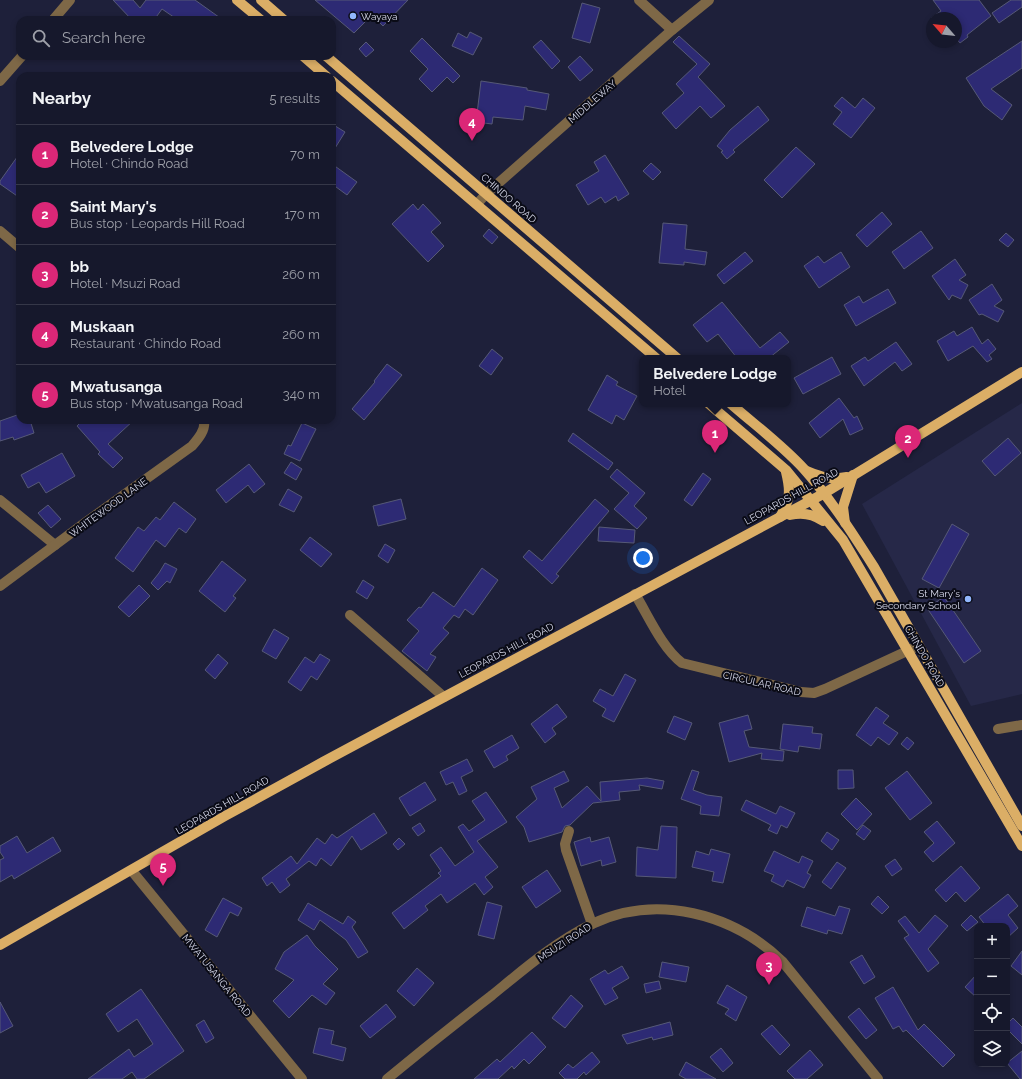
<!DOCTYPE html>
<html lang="en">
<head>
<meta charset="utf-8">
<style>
  :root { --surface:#16182c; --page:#1f2134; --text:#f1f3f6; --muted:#9ea0a9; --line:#353748; --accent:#db2777 }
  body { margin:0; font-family:Raleway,sans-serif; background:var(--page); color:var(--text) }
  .controls { position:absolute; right:12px; bottom:12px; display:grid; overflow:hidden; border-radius:8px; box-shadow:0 2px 6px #0003 }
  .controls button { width:36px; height:36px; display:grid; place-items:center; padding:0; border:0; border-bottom:1px solid var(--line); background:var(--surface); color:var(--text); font:20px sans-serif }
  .compass { position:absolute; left:926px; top:12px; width:36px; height:36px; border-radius:50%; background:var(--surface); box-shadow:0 2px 6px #0003; rotate:298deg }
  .you { position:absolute; left:643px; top:558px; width:14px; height:14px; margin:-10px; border:3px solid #fff; border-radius:50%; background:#1a73e8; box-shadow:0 0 0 6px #1a73e833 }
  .badge { display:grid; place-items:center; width:26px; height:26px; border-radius:50%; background:var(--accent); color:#fff; font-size:13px; font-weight:700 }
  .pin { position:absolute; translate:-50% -33px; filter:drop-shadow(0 1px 2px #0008) }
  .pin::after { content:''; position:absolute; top:21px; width:14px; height:12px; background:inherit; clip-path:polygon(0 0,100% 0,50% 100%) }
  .popup { position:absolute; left:639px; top:355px; width:152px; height:52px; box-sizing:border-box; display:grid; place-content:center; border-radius:8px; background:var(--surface); filter:drop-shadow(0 1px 3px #0005); font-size:13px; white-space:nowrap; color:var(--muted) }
  .popup b { font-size:15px; color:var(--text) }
  .popup::after { content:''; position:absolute; left:50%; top:100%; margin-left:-8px; border:8px solid transparent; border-top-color:var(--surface) }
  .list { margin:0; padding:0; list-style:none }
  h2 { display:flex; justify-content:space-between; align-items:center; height:52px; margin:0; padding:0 16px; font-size:17px }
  h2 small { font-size:13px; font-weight:400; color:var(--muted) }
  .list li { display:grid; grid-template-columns:26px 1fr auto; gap:12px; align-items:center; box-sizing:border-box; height:60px; padding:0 16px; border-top:1px solid var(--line) }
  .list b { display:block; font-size:15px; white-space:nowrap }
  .list p { margin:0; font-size:13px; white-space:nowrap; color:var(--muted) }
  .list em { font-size:13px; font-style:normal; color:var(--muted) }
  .icon { flex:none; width:22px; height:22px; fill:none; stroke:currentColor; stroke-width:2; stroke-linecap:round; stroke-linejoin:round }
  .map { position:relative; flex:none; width:1022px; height:1079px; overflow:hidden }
  .search { position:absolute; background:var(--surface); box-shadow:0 2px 6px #0003; left:16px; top:16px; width:320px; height:44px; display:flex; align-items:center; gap:10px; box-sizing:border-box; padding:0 14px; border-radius:12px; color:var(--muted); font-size:15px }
  .panel { position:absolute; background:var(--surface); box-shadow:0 2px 6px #0003; left:16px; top:72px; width:320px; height:352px; border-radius:12px }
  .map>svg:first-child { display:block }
  .built { fill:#262848 }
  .building { fill:#2d2a74; stroke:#565977 }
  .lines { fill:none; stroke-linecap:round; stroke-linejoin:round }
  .minor { stroke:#7e6847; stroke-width:10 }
  .major { stroke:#dbae66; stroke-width:10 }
  .poi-dot { fill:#92b7fd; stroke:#0a0b16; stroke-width:1.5 }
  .labels { text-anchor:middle; stroke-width:4; stroke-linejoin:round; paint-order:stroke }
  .poi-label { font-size:10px; fill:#d8daec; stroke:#0a0b16; text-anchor:start }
  .street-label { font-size:10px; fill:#d8daec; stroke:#0a0b16 }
</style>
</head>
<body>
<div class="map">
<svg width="1022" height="1079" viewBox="0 0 1022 1079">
  <rect width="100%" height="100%" fill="#1e203a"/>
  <path class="built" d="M1022,403V694L971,706L862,504Z"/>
  <g class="building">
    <path d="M113,0H133L140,8L146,0H195L223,20H178L162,9L154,20H132Z"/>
    <path d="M315,0H408L383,26L372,15L354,33Z"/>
    <path d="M933,0H979L991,16L967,35L968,37L960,43L956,38V18H931L941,11Z"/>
    <path d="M1011,0H1022V7L999,23L992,13Z"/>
    <path d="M582,3L600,8L590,43L572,38Z"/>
    <path d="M470,32L482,38L473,55L452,46L458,33L467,38Z"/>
    <path d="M679,36L710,64L698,77L725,106L711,118L700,106L676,129L662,113L684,93L676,84L697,64L673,42Z"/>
    <path d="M422,38L460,76L453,83L447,77L432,92L419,79L428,69L410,51Z"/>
    <path d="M541,40L560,61L552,69L533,47Z"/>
    <path d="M1022,41V68L991,89L1012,105L1002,120L984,106L966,78Z"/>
    <path d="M366,42L374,50L366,57L359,49Z"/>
    <path d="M580,56L593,70L580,81L568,67Z"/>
    <path d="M481,81L527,88V90L549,94L546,110L525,106L523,120L493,117L492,124L476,122Z"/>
    <path d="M842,97L855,108L863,98L875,108L851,138L833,124L842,112L834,106Z"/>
    <path d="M758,106L769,120L733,150L735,152L727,159L721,152L723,151L717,146L730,130Z"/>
    <path d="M332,124L345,132L332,153Z"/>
    <path d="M796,147L815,164L782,198L764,180Z"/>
    <path d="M20,153V198L0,184V181Z"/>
    <path d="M605,155L629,194L618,201L616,196L605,203L601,197L588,205L576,185L599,171L594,162Z"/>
    <path d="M651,163L661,172L653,180L643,171Z"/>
    <path d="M332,164L357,182L347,195L332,184Z"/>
    <path d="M413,204L418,210L423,204L441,223L431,232L444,246L428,262L392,224Z"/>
    <path d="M882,212L892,224L867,247L856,235Z"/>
    <path d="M663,223L687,225L685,249L707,252L705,265L684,262V265L659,263Z"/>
    <path d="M489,229L498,237L492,244L483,236Z"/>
    <path d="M921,231L933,248L904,269L892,252Z"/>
    <path d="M1006,233L1014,240L1008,247L999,240Z"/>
    <path d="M745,252L753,261L724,284L717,275Z"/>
    <path d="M841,252L850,267L819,288L804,266L818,256L824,263Z"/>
    <path d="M955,259L966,275L959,280L968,285L961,299L952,295L949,300L932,276Z"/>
    <path d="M992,284L1002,300L994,306L1004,311L998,322L982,314L979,315L969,300Z"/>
    <path d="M888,289L896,303L856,326L844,305L859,296L863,303Z"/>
    <path d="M722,302L760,348L780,332L789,342L769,358H737L718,334L707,342L693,325Z"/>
    <path d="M972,327L982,344L988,339L996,349L989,355L992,359L987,362L973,346L948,361L937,341L954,331L957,336Z"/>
    <path d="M896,342L912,364L902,371L895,362L864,386L851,366L865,357L868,361Z"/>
    <path d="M492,349L503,358L491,375L479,366Z"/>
    <path d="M832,357L841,374L803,394L794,378Z"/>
    <path d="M387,364L402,375L364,420L352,409L375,382L374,381Z"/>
    <path d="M607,375L618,382L616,385L637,396L624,420L616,415L612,424L588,410Z"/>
    <path d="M839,398L854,418L857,416L863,429L850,435L843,419L820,438L809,423Z"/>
    <path d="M20,414V420H30L34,433L14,440L13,437L0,441V421Z"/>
    <path d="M83,420H134L108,444L123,458L113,468L98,454L100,452L77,426Z"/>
    <path d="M302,423L316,429L300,461L284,454L288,445L291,446Z"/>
    <path d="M573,433L613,463L608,470L568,441Z"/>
    <path d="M1008,438L1021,453L995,476L982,461Z"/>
    <path d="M62,453L75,476L46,493L39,482L28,488L21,475Z"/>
    <path d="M291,462L302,469L296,480L284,473Z"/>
    <path d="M249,464L265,484L254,493L248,485L226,503L216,490Z"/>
    <path d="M617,469L645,493L634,506L647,518L637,529L614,509L629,493L610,477Z"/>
    <path d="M703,473L711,479L692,506L684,500Z"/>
    <path d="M288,489L302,497L294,512L279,505Z"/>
    <path d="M401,499L406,519L378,526L373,506Z"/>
    <path d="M595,499L609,511L556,574L559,576L552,584L523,557L529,550L542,561Z"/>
    <path d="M174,502L196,519L186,533L179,528L165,547L156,540L133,572L115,558L138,527L144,531L156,517L160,520Z"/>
    <path d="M48,505L61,519L51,528L38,513Z"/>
    <path d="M952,524L969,534L939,588L922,579Z"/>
    <path d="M599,527L635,530L634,543L598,541Z"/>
    <path d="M310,537L332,554L321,567L300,550Z"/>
    <path d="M385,544L395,550L388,563L378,556Z"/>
    <path d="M222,561L246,580L233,596L236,598L225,612L199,591Z"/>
    <path d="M165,563L177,569L170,583L167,581L158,590L151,583L159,573Z"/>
    <path d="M482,568L498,580L473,615L465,609L459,618L454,615L443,628L449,633L430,654L436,657L427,671L402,651L419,631L407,620L419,607L421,608L433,592L454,607Z"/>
    <path d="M363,580L374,587L367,599L356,592Z"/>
    <path d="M139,585L150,596L129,617L118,607Z"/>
    <path d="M944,597L981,651L964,663L927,608Z"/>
    <path d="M274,629L289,638L276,659L262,651Z"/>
    <path d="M218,654L228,663L215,679L205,670Z"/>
    <path d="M320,654L330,660L317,680L311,676L301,691L288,682L305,657L314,663Z"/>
    <path d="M625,674L636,680L614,722L602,716L606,709L593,701L600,689L613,696Z"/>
    <path d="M557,704L567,717L552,728L556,734L545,743L531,724Z"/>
    <path d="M876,707L889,716L883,723L898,733L889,745L878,737L871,746L856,735Z"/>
    <path d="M748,715L752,729L744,731L749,747L784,751L783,761L761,759L762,753L729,762L719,723Z"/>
    <path d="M674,716L692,723L685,740L667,732Z"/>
    <path d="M783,724L813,727L812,733L822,734L820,749L799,746L798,752L780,749Z"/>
    <path d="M512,735L519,748L506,756L508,760L494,768L484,751Z"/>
    <path d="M907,737L914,743L908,750L901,744Z"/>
    <path d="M467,759L473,771L461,777L467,791L459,795L453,782L446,785L440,772Z"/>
    <path d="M692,770L699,772L693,790L707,795L722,797L719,816L700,814L701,806L681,799Z"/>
    <path d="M838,770H853L854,788L838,789Z"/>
    <path d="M564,771L569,781L554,788L562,808L587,786L601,801L600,782L647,778L664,781L662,789L639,785L640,790L619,792L620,800L593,803L570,825L565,826L562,832L529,842L524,827L516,817L537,799L531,787Z"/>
    <path d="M907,771L932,803L910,820L885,788Z"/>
    <path d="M425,782L436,800L410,816L399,798Z"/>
    <path d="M486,792L507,822L477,841L498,867L485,877L493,887L484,895L475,883L447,903L441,894L425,906L428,910L404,929L392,913L441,876L438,873L441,871L430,855L441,847L455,866L474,852L458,827L463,824L469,831L485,820L472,801Z"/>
    <path d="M856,798L872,814L857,830L841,814Z"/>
    <path d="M746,800L776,814L780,806L795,813L787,828L781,825L777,834L768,830L771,825L741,810Z"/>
    <path d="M374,813L387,833L361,850L352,836L331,866L321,858L316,866L309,861L286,879L290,885L280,893L272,882L267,886L262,878L291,856L297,864L317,838L325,844L332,834L337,838Z"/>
    <path d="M937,821L955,843L933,862L924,852L934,843L924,832Z"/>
    <path d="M420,823L425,831L418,836L412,828Z"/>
    <path d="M863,825L871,831L864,840L856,834Z"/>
    <path d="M661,826L677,827L676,878L636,876L637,847L658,850Z"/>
    <path d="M827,832L839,840L832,850L821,841Z"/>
    <path d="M17,836L27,853L53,837L61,851L14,879L12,875L0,882V860L4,858L0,852V846Z"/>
    <path d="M590,837L591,842L609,837L616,862L602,866L601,860L581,866L574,842Z"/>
    <path d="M399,838L405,844L398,850L393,844Z"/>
    <path d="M711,849L730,854L723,883L712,881L714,872L692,867L696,851L709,855Z"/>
    <path d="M774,851L799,863L802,856L813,861L807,873L811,875L804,888L787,880L783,887L771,881L774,875L764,871Z"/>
    <path d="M895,859L902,869L892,876L885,866Z"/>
    <path d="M837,862L846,868L831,889L822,882Z"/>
    <path d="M961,866L980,888L965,902L956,892L946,902L935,890Z"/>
    <path d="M547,870L561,891L536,908L522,887Z"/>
    <path d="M1008,894L1018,906L1008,915L1018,928L1007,938V926H986L979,917Z"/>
    <path d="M878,896L889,907L882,914L871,904Z"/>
    <path d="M223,898L242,908L238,916L230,912L217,937L205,930Z"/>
    <path d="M487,902L502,906L494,939L478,935Z"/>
    <path d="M308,903L343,924L348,916L356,922L352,927L368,952L358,958L346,940L320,920L314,930L298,920Z"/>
    <path d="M839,906L850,909L842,934L828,930L827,934L801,926L807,907L835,916Z"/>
    <path d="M935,915L948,926L928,949L939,963L928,972L904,938L909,935L898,921L905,916L919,933Z"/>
    <path d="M971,915L978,922L967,931L961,925Z"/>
    <path d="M307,935L315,946L338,969L323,984L335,993L326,1005L312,995L289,1018L273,1001L294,980L275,969L284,952Z"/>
    <path d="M1022,951V975L1011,966Z"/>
    <path d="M862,955L875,977L864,984L850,962Z"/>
    <path d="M662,962L689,967L686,982L659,977Z"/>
    <path d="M622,966L629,978L612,988L618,998L605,1005L590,979L605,970L608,974Z"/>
    <path d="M417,968L434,983L414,1006L397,991Z"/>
    <path d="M977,974V998L965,987Z"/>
    <path d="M659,981L661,989L646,993L644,984Z"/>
    <path d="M727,985L747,997L736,1021L725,1014L729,1009L717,1003Z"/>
    <path d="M893,987L918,1030L924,1024L955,1055L943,1067L906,1030L903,1032L899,1026L893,1029L875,998Z"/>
    <path d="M141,989L184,1051L144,1079H137L132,1072L122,1079H88L129,1049L134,1057L153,1044L137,1019L118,1032L106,1014Z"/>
    <path d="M571,995L583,1006L565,1028L552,1018Z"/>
    <path d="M0,1002L13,1026L0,1033Z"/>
    <path d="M386,1004L396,1017L370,1038L360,1026Z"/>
    <path d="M859,1008L877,1030L866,1039L848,1017Z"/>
    <path d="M1013,1018L1022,1027V1044L1007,1029V1024Z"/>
    <path d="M204,1020L214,1038L206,1043L196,1025Z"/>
    <path d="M670,1022L673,1035L653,1040L652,1037L627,1044L622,1035Z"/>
    <path d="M772,1025L790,1045L780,1055L761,1034Z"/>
    <path d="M319,1028L334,1031L331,1044L346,1048L343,1061L313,1053Z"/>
    <path d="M532,1032L546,1047L529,1064L524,1059L514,1069L512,1066L498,1079H474L497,1059L500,1062Z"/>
    <path d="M721,1048L733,1063L723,1072L710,1057Z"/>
    <path d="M810,1050L823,1065L807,1079H795L787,1071Z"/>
    <path d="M1022,1051V1079H1020L1007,1063Z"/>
    <path d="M592,1052L600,1062L586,1075L584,1072L577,1079H565L559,1073L568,1064L573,1068Z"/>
    <path d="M686,1062L716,1079H686L679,1075Z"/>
  </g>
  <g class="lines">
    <g class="minor">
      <path d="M639,0L672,30"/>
      <path d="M53,20L70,0"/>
      <path d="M0,81L22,56"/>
      <path d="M477,204L486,194L672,30L709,0"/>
      <path d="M0,231L20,248"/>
      <path d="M0,500L55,545"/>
      <path d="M0,586L86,522L192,446C198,439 206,430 204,420"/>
      <path d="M635,594C648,615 662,648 682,663L801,692L814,693L825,689L918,646"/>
      <path d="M350,615L444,697"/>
      <path d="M998,729L1022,725"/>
      <path d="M569,831L565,844L566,850L592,924"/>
      <path d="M132,871L302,1079"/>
      <path d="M387,1079C421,1051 456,1023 491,996C523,970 555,942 592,924C657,893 733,914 782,961L878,1079"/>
    </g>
    <g class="major">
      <path d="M237,0L261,20"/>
      <path d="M261,0L284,20"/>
      <path d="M303,56L326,76"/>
      <path d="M326,56L677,358"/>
      <path d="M332,81L656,358"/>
      <path d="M709,404L786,470L843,540L1022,846"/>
      <path d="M731,404C755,425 782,445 804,469C830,498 853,534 874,567L1022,826"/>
      <path d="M807,471C821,477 832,480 847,477"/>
      <path d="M790,515C802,512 813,514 823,521"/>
      <path d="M780,517C790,500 791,492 786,472"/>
      <path d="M845,523L843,507L853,475"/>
      <path d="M0,945L225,816L323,762L823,494L1022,372"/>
    </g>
  </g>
  <g class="poi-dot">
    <circle cx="353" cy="16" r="4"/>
    <circle cx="968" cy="599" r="4"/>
  </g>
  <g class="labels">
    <g class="poi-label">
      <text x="361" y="20">Wayaya</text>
      <text x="960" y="597" text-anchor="end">St Mary's<tspan x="960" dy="12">Secondary School</tspan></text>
    </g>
    <g class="street-label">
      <text transform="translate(592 101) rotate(-41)" y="4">MIDDLEWAY</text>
      <text transform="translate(509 198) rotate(41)" y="4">CHINDO ROAD</text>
      <text transform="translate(791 496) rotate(-29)" y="4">LEOPARDS HILL ROAD</text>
      <text transform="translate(108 507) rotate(-36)" y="4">WHITEWOOD LANE</text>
      <text transform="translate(506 650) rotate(-28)" y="4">LEOPARDS HILL ROAD</text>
      <text transform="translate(925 656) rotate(60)" y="4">CHINDO ROAD</text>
      <text transform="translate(762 683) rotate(13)" y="4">CIRCULAR ROAD</text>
      <text transform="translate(222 805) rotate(-30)" y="4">LEOPARDS HILL ROAD</text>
      <text transform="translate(564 942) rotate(-33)" y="4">MSUZI ROAD</text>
      <text transform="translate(217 975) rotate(51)" y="4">MWATUSANGA ROAD</text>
    </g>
  </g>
</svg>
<div class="controls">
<button>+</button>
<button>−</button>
<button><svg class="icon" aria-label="locate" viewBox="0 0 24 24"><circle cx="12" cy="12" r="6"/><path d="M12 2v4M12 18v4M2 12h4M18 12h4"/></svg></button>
<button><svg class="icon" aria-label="layers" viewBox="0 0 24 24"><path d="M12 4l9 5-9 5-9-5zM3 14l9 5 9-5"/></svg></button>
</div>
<svg class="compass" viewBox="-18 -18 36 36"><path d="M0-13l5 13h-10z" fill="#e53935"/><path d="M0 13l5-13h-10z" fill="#9ea0a9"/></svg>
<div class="you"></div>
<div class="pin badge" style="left:715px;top:453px">1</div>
<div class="popup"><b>Belvedere Lodge</b>Hotel</div>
<div class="pin badge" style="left:908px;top:458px">2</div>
<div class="pin badge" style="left:769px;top:985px">3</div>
<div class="pin badge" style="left:472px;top:141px">4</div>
<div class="pin badge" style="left:163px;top:886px">5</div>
<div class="search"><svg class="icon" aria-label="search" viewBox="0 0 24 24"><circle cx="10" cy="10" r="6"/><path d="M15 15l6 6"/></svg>Search here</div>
<section class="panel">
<h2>Nearby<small>5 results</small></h2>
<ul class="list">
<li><span class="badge">1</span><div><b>Belvedere Lodge</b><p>Hotel · Chindo Road</p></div><em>70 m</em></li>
<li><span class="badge">2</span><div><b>Saint Mary's</b><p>Bus stop · Leopards Hill Road</p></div><em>170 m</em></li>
<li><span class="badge">3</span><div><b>bb</b><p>Hotel · Msuzi Road</p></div><em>260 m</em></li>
<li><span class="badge">4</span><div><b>Muskaan</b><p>Restaurant · Chindo Road</p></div><em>260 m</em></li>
<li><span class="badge">5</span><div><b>Mwatusanga</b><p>Bus stop · Mwatusanga Road</p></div><em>340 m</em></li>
</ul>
</section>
</div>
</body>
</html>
